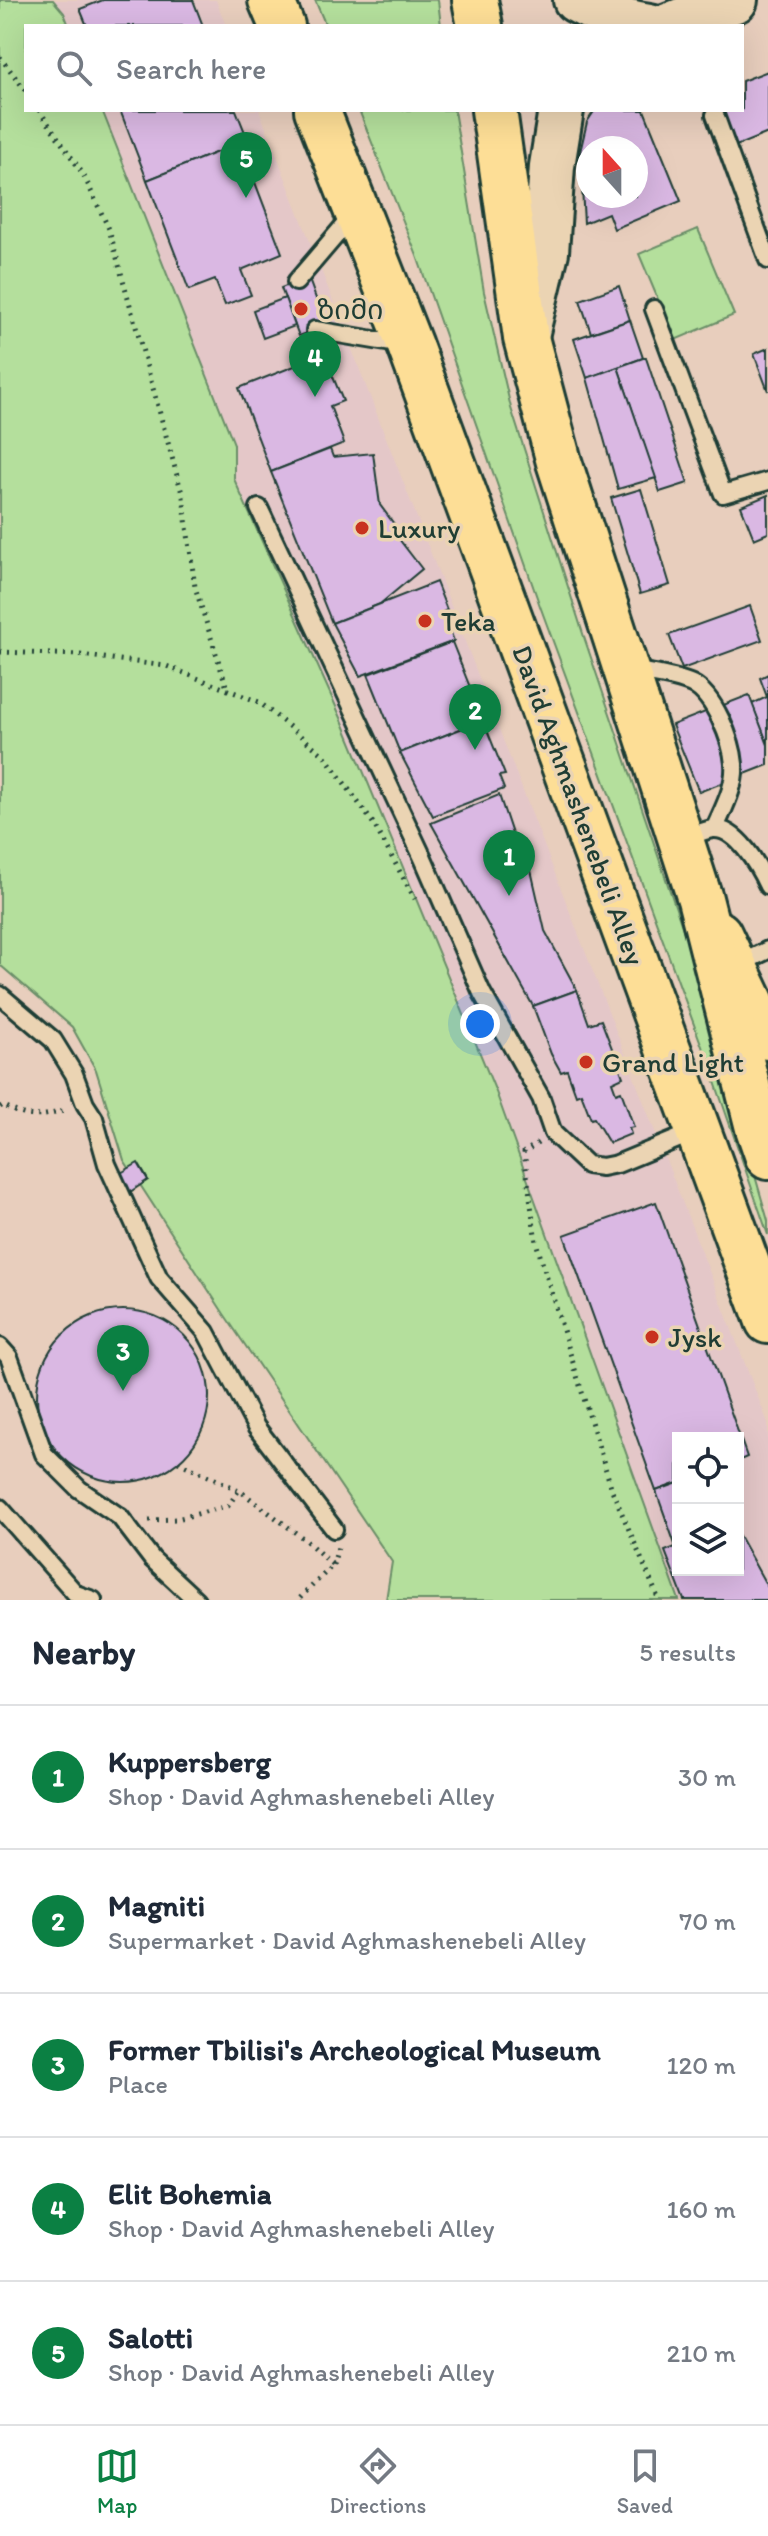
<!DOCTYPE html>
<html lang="en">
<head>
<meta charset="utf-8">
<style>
  :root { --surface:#fff; --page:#f6f6f7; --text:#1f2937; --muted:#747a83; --line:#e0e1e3; --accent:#0b8043 }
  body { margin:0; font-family:Itim,"Noto Sans Georgian",sans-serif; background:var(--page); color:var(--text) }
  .controls { position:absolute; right:24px; bottom:24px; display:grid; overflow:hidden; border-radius:0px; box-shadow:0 8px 32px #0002 }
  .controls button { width:72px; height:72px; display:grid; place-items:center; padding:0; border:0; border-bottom:2px solid var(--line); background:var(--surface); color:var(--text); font:40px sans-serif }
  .compass { position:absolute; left:576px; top:136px; width:72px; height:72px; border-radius:50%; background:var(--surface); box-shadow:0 8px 32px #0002; rotate:339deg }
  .you { position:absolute; left:480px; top:1024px; width:28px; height:28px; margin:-20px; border:6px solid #fff; border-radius:50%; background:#1a73e8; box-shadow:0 0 0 12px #1a73e833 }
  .badge { display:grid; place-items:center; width:52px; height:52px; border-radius:50%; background:var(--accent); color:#fff; font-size:26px; font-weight:700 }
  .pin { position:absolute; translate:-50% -66px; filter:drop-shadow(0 2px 4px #0008) }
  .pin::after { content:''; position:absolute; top:42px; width:28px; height:24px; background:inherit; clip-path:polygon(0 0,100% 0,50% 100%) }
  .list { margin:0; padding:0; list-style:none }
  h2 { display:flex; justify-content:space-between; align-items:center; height:104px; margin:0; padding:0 32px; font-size:34px }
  h2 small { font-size:26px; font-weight:400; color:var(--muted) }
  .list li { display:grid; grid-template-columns:52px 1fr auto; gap:24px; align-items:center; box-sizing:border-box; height:144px; padding:0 32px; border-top:2px solid var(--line) }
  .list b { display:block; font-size:30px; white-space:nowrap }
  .list p { margin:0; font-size:26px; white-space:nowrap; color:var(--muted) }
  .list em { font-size:26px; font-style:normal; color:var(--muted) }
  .icon { flex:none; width:44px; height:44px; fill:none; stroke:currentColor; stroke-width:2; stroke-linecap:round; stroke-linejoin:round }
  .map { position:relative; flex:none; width:768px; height:1600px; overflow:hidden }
  .search { position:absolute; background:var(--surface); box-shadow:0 8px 32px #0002; left:24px; right:24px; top:24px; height:88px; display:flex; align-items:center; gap:20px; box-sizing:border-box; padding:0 28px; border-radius:0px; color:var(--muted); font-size:30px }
  .sheet { height:824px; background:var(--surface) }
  nav { display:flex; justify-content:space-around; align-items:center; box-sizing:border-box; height:112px; border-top:2px solid var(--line); background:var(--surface); font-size:22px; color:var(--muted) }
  nav a { display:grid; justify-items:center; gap:4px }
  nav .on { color:var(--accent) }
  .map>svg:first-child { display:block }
  .built { fill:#e4c7c8; fill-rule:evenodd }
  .green { fill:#b4df9c; stroke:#6a8e68; stroke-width:2 }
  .building { fill:#dab8e3; stroke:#1f3d34; stroke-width:2; fill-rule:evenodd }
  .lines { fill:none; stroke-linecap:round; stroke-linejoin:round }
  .lane-casing { stroke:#1f3d34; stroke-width:22 }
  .secondary-casing { stroke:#1f3d34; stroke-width:50 }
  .primary-casing { stroke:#1f3d34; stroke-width:50 }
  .highway-casing { stroke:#1f3d34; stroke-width:50 }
  .path { stroke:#1f3d34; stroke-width:5; stroke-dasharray:2 6; stroke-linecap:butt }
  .lane { stroke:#ebd4b3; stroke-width:16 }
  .secondary { stroke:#ebd4b3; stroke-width:44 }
  .primary { stroke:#fdde96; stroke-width:44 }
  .highway { stroke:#fdde96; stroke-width:44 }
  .poi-dot { fill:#c8321e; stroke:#ebd4b3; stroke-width:3 }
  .labels { text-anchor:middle; stroke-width:7; stroke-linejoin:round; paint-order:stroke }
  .poi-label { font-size:28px; fill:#1f3d34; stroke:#ebd4b3; text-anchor:start }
  .street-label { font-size:28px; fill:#1f3d34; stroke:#ebd4b3 }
</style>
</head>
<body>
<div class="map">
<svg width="768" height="1600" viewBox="0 0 768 1600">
  <rect width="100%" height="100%" fill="#e8cebd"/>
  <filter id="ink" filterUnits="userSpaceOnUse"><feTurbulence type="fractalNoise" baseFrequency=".0125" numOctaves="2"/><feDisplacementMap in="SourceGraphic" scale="16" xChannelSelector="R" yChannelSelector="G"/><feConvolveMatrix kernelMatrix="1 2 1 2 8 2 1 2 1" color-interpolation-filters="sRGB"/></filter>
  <g filter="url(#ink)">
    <g class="built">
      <path d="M53,0H216L226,26H69L64,13Z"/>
      <path d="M102,110H259L768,1423V1600H679L496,1092L342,720L234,479V444ZM678,1438H738V1570H678Z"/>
    </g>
    <g class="green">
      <path d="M0,0H53L64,13L69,26H26V110H102L234,444V479L342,720L496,1092L679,1600H386L392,1562L224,1314L124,1160L96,1070L72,1027L0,965Z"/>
      <path d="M315,0H438L441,26H326Z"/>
      <path d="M359,110H454L484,292L511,408L585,640L690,950L768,1221V1235L714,1079L540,606L417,256Z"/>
      <path d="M698,229L734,315L675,340L639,254Z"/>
    </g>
    <g class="building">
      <path d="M103,0H193L203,26H87L80,9Z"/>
      <path d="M768,71V133L736,146L722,110H742V81Z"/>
      <path d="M120,110H236L248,140L147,180Z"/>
      <path d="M595,110H644L681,201L614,229L608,213L584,223L580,152L587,122ZM588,148H636V196H588Z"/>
      <path d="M240,143L282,253L241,270L251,295L225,305L215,280L189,290L147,180Z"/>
      <path d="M308,277L326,326L299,336L281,288Z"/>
      <path d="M619,286L630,320L591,333L580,300Z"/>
      <path d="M285,298L295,326L263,338L253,310Z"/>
      <path d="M630,320L643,358L587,378L574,339Z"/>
      <path d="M768,348V391L754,354Z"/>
      <path d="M643,358H646L688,483L660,492L618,367Z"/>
      <path d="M312,359L319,376L331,372L343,401L330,406L344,443L271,472L239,388Z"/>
      <path d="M618,367L656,478L618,489L587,378Z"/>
      <path d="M330,449L333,457L373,453L380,505L397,528L392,530L422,569L380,604L332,623L271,472Z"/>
      <path d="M641,489L670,585L640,594L611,498Z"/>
      <path d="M768,495V533L754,539L741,506Z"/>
      <path d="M436,582L447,610L443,612L454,641L360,676L332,623Z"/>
      <path d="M750,606L762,640L682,669L669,635Z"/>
      <path d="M452,642L483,720L400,753L368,674Z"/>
      <path d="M768,674V745L752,704L767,697L760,678Z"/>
      <path d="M749,695L768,745V765L699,792L672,725Z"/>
      <path d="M483,720L505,775L499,776L504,789L433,816L400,753Z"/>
      <path d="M499,795L514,840L523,859L528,857L545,931L577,990L533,1006L431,823Z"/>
      <path d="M577,990L589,1024L601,1020L623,1077L612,1082L616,1093L621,1091L634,1127L629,1128L631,1134L609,1143L594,1118L591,1119L581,1093L576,1095L567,1070L561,1072L551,1054L533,1006Z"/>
      <path d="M138,1163L148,1180L130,1192L119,1174Z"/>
      <path d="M656,1202L747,1457L738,1461V1438H678V1483L656,1491L564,1235Z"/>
      <circle cx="123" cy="1396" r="86"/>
      <path d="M678,1483V1546L676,1547L656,1491Z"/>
      <path d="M738,1534L768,1588V1600H684L665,1551L678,1546V1570H738Z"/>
    </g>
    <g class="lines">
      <g class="lane-casing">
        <g id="lane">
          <path d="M715,115L768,260"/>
          <path d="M296,282L354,214"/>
          <path d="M654,309L723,494L768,481"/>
          <path d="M315,330L404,345"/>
          <path d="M259,508L423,858L482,993L541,1098L553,1133L587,1165L602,1167L617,1164L697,1131"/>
          <path d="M632,670C651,674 675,676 692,684C714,695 732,740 734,764C736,786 723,809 715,828"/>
          <path d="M683,839C692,836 704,830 713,829C737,827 759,867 768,886"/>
          <path d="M737,965L768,950"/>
          <path d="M0,995L53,1040L74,1074L85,1104L94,1118L107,1164L159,1278L206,1332L256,1427L334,1529"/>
          <path d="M0,1347L9,1357L44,1454L79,1489L120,1517L152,1559L196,1600"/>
          <path d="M0,1508L76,1594L93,1600"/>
        </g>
      </g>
      <g class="secondary-casing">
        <g id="secondary">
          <path d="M576,0C600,13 623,23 650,26"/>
          <path d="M668,26L735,0"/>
          <path d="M526,336L546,252L552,166L561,110"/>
        </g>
      </g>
      <g class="primary-casing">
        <path id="primary" d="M719,934L768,1037"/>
      </g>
      <g class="highway-casing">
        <g id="highway">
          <path d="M271,0L282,26"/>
          <path d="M475,0L480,26"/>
          <path d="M317,110L410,346L768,1321"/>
          <path d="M494,110L526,338L559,462L700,899L758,1128L768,1157"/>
        </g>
      </g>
      <g class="path">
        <path d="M0,57L26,91"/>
        <path d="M39,110L83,174L109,229L183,497L195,587L227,688"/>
        <path d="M0,652L80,655L166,666L259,702L325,756L373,823L415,899"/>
        <path d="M0,1107L3,1105C28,1120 40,1117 67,1110"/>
        <path d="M538,1143L524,1152L536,1242L612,1490L659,1600"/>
        <path d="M178,1462L239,1490L304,1539L333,1565L298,1600"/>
        <path d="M149,1520L177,1519L228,1506L239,1490"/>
        <path d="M333,1565L338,1547"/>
      </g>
      <use href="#lane" class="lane"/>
      <use href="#secondary" class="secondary"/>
      <use href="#primary" class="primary"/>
      <use href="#highway" class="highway"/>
    </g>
  </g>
  <g class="poi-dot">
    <circle cx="301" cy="309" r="8"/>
    <circle cx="362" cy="528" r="8"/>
    <circle cx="425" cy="621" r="8"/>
    <circle cx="586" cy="1062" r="8"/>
    <circle cx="652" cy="1337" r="8"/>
  </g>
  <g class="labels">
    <g class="poi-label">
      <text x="317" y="319">ზიმი</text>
      <text x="378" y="538">Luxury</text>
      <text x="441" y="631">Teka</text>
      <text x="602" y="1072">Grand Light</text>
      <text x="668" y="1347">Jysk</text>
    </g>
    <g class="street-label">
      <text transform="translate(579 805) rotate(70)" y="10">David Aghmashenebeli Alley</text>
    </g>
  </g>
</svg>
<div class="controls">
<button><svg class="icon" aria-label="locate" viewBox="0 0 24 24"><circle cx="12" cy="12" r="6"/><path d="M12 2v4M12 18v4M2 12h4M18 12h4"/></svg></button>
<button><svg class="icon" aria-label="layers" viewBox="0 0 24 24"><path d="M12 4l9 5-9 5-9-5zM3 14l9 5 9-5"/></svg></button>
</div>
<svg class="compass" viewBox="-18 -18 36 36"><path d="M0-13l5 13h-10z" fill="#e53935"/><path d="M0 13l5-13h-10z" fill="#747a83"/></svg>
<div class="you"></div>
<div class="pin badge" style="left:509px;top:896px">1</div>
<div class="pin badge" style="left:475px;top:750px">2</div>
<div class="pin badge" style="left:123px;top:1391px">3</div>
<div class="pin badge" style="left:315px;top:397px">4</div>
<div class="pin badge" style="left:246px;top:198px">5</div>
<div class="search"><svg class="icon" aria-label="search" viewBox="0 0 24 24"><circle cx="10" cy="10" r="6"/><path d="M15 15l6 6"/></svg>Search here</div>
</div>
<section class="sheet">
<h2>Nearby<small>5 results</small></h2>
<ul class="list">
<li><span class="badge">1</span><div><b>Kuppersberg</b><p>Shop · David Aghmashenebeli Alley</p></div><em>30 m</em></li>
<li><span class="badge">2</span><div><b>Magniti</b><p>Supermarket · David Aghmashenebeli Alley</p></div><em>70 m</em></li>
<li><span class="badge">3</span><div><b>Former Tbilisi's Archeological Museum</b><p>Place</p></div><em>120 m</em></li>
<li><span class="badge">4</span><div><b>Elit Bohemia</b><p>Shop · David Aghmashenebeli Alley</p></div><em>160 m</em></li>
<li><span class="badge">5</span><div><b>Salotti</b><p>Shop · David Aghmashenebeli Alley</p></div><em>210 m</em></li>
</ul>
</section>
<nav>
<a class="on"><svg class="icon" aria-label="map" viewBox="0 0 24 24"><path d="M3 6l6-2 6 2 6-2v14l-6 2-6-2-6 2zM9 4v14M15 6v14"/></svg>Map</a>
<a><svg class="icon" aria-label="directions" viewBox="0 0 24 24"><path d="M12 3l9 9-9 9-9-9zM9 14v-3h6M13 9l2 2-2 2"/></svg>Directions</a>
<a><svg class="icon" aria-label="saved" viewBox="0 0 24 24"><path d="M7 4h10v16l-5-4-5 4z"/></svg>Saved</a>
</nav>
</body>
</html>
